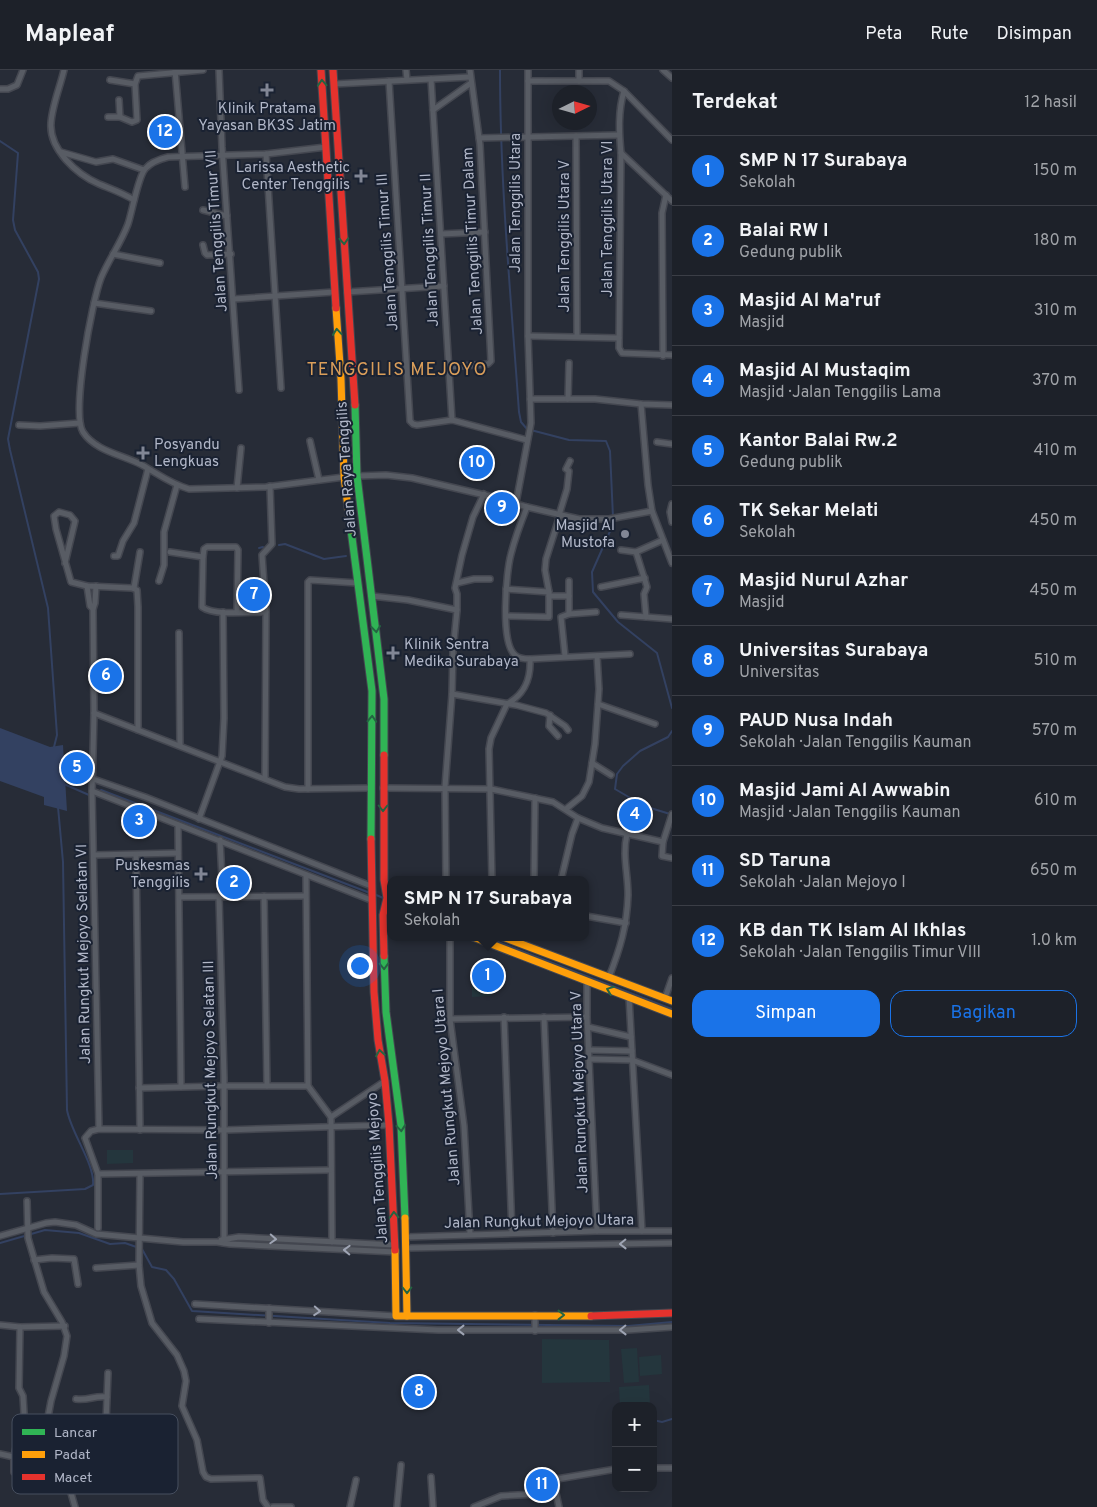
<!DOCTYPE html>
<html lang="id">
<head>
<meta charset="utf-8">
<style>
  :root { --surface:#1d2129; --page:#2a2e35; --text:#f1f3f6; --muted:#a0a3a8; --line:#3b3e46; --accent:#1a73e8 }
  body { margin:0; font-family:Overpass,sans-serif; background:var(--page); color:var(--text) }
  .controls { position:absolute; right:15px; bottom:15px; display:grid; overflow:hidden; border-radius:10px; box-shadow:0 5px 20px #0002 }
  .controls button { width:45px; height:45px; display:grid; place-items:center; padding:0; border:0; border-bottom:1px solid var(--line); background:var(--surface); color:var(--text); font:25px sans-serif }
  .compass { position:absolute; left:552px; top:15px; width:45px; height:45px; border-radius:50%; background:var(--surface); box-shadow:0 5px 20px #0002; rotate:85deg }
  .you { position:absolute; left:359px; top:895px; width:18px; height:18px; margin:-12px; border:4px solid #fff; border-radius:50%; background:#1a73e8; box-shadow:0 0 0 8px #1a73e833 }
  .badge { display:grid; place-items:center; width:32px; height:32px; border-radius:50%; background:var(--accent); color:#fff; font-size:16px; font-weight:700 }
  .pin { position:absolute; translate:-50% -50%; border:2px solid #fff; box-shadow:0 1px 5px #0006 }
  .popup { position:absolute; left:387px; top:806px; width:202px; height:65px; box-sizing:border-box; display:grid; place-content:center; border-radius:10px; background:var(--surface); filter:drop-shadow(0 1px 4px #0005); font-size:16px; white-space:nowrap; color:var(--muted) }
  .popup b { font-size:19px; color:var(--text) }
  .popup::after { content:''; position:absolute; left:50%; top:100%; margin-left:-10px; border:10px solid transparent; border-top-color:var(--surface) }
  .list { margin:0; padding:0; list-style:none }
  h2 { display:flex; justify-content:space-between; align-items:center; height:65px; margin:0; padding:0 20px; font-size:21px }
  h2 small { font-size:16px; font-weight:400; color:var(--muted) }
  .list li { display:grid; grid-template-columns:32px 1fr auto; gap:15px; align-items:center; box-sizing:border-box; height:70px; padding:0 20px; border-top:1px solid var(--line) }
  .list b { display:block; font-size:19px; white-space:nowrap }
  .list p { margin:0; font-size:16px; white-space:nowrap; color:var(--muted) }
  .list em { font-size:16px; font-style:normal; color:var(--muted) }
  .actions { display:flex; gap:10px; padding:15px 20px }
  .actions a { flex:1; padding:11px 0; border:1px solid var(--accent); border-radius:15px; text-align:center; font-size:18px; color:var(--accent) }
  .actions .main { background:var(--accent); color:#fff }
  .map { position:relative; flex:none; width:672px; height:1437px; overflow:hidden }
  header { display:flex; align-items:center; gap:30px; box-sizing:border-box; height:70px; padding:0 25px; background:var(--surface); border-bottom:1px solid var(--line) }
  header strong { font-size:24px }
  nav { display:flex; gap:28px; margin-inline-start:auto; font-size:18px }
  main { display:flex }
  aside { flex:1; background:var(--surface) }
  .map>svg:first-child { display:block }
  .green { fill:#24363d }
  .water { fill:#334161 }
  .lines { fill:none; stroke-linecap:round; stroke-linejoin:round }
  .stream { stroke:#334161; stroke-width:2 }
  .street-casing { stroke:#444750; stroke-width:8 }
  .fast-casing { stroke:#444750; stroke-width:9 }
  .slow-casing { stroke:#444750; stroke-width:9 }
  .jam-casing { stroke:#444750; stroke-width:9 }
  .street { stroke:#585c64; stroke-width:5 }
  .fast { stroke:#30b455; stroke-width:7 }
  .slow { stroke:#ff9f0a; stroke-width:7 }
  .jam { stroke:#e5322d; stroke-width:7 }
  .oneway { stroke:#246442 }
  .oneway2 { stroke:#9fa5b4 }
  .poi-dot { fill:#818695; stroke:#1a2232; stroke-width:2 }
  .labels { text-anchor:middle; stroke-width:4; stroke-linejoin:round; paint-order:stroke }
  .poi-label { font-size:15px; fill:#b1b7c8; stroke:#1a2232; text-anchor:end }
  .street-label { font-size:15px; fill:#b1b7c8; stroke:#1a2232 }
  .quarter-label { font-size:18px; letter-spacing:1px; fill:#da9e5a; stroke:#1a2232 }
  .key { fill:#1a2232; stroke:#474f5f; stroke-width:1 }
  .key-label { font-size:14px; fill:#b1b7c8 }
</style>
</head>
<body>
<header>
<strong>Mapleaf</strong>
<nav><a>Peta</a><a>Rute</a><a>Disimpan</a></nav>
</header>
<main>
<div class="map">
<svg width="672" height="1437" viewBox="0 0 672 1437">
  <rect width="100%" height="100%" fill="#272c37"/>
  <g class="green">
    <path d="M490,903L491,926L472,927V904Z"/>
    <path d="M107,1080H133V1093L107,1094Z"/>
    <path d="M542,1269L609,1270L610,1312L542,1313Z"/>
    <path d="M637,1278L639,1312L624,1313L621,1279Z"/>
    <path d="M661,1285L662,1304L640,1306L639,1287Z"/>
    <path d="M649,1315L650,1336H620L619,1317Z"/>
  </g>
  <path class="water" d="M0,658L50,677L63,675L67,741L44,735V727L0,711Z"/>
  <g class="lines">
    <g class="stream">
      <path d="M500,0C500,114 511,228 519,342L521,352L527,359L569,370L606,371L610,381L613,447L611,459L592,502L593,522L618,552L657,583L672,638"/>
      <path d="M0,71L18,83L13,150L15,160L38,202L39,209L8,369L10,380L48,538L57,665L54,677"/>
      <path d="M279,475L285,474L324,489L346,486"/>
      <path d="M259,478L263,477"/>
      <path d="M64,714L89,725"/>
      <path d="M101,720L370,823"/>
      <path d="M670,744L644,736L615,719L617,704L623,696L640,681L668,667L672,661"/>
      <path d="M374,824L390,831"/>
      <path d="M485,867L672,939"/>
      <path d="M0,1124L85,1119L93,1115C95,1094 71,1063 67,1040L63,792L58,737"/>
      <path d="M0,1173L45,1160L79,1163L110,1174L125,1173L142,1179L152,1197L166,1200L174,1209L192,1241L390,1253L628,1256L672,1252"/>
      <path d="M653,1350L662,1352L672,1349"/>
    </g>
    <g class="street-casing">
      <g id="street">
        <path d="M64,0C60,17 52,36 51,53C49,79 76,104 99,114C111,119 123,123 134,130"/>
        <path d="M175,0L185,117"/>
        <path d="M219,0L222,77L239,320"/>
        <path d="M406,0L407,10"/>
        <path d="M579,0V11"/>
        <path d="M663,0L672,8"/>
        <path d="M431,9L452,350"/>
        <path d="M110,10L135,14"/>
        <path d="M389,11L410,351L413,354L417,355L452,350L527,370"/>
        <path d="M528,11H609L624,21L672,70"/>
        <path d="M334,14L470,7"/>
        <path d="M0,19H8L17,15L23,0"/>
        <path d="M624,21C618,41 619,62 621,83L619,278L622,283L672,285"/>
        <path d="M119,30L120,47"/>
        <path d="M433,40L471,13"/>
        <path d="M108,47H120L132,52L137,50L135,14L138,6L203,0"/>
        <path d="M576,66L577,266"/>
        <path d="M479,68L619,65"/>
        <path d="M326,77L266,84L168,87C160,89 150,93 145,99C138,107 132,142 128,154C121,173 109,189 101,208C92,231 71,343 83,362C95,381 123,385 142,395C158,404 171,414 189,419L266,417L344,407"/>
        <path d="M61,82L96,92L113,89L144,100"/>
        <path d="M621,83L672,131"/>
        <path d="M266,84L281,318"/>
        <path d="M203,140L227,146"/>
        <path d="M441,164L485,162"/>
        <path d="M203,175L205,183L207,185L231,184"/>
        <path d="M113,184L160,193"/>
        <path d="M347,222L444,216"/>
        <path d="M234,229L334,222"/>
        <path d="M94,233L151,241"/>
        <path d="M528,266L619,268"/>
        <path d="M663,286L662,143L666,125"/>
        <path d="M449,297L488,294L491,291L480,75L470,0"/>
        <path d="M530,329H595L641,334L672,335"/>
        <path d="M568,329L569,293"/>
        <path d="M641,334L648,415L652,441L672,493"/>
        <path d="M19,355L40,356L80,353"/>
        <path d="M310,371L319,410"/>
        <path d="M657,372L672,374"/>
        <path d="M357,406L386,405L412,408L489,426L527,437L579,449H609L652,441"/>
        <path d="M237,418L241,378"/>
        <path d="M484,424L473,447L462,485L455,518L457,524V540L453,581L452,624L516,635L546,643L565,656L568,660"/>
        <path d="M516,433L531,353L528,266V0"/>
        <path d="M672,434L670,442L672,452"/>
        <path d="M559,445L567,419L569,401L566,399L570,391"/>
        <path d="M621,480L636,482"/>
        <path d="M170,482L203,487L202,537C214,546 250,542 266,542"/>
        <path d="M114,486H118L123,471L134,453L148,399"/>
        <path d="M203,487L204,479L207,477H236L238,480L237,542"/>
        <path d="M65,493L75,451L70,445L59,442L54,446L56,459L71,512L87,516L132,518L137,520L138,537V660"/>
        <path d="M159,511L164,495V462L177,415"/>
        <path d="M457,513L474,509H490"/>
        <path d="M87,516L90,536L93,539"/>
        <path d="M96,516L95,533L93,539L94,643L92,723L99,1059"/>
        <path d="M601,517L645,508"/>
        <path d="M134,518L140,482"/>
        <path d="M506,519L549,522"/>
        <path d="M372,526L408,530L457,540"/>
        <path d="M549,526H569"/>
        <path d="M569,544L596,542"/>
        <path d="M621,545L672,549"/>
        <path d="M506,546L549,547V522L545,500L546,489L560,445"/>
        <path d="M646,547L644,524L647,517L636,482L663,470"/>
        <path d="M179,563L180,675"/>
        <path d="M565,586L561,547L569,544V511"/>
        <path d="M530,589L630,584"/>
        <path d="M507,634C525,624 531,609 530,589C525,589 519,589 515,585C500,573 506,502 511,484C515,468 521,452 527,437"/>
        <path d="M598,634L655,654"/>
        <path d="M94,643L285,717L299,719L371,718"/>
        <path d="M550,645L549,656L558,666"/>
        <path d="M592,693L611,705"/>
        <path d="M93,709L145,727L371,816"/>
        <path d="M265,709L266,542L262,485L272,474L270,416"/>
        <path d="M383,718L491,719L553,732L578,748L602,758L663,772L672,744"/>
        <path d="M308,719V512L310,510L358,513"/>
        <path d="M92,721L371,830"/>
        <path d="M566,739L582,726L589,712L595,674L599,619L597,586"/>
        <path d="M199,749L222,686L224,648L223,542"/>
        <path d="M178,755L181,1017"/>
        <path d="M220,770L223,827"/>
        <path d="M663,772L662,786L672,788"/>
        <path d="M94,785L178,783"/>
        <path d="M136,785L140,1060"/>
        <path d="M306,805L308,1016L331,1047L332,1172"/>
        <path d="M446,810L445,717L452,624"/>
        <path d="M492,810L489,679L491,668L507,634"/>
        <path d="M534,810L535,728"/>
        <path d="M561,810L572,764L578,748"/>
        <path d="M264,826L267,1016"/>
        <path d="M180,827L305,826"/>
        <path d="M219,827L224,1007V1173"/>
        <path d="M586,846L626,853"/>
        <path d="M450,867V949L464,1056L470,1164"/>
        <path d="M609,907C620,879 627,856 628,825C628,803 622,785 627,764"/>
        <path d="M587,911V947L597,1161"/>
        <path d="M629,927L642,1161"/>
        <path d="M665,928L672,908"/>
        <path d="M504,947L512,1163"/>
        <path d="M544,947L553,1163"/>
        <path d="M450,949L587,947"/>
        <path d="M588,957L631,967"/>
        <path d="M589,980L632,981"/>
        <path d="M589,989L632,990L672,1005"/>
        <path d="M139,1018L224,1016H308"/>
        <path d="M331,1047L385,1011"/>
        <path d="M331,1100L98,1104L85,1068L91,1061L99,1059L225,1060L389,1055"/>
        <path d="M98,1104V1158"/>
        <path d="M140,1104L139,1195L141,1216L152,1253L177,1285L184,1301L186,1311L182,1336L197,1370L203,1402L206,1407L211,1409L260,1408L263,1430L268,1437"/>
        <path d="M27,1131L28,1168L44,1222L62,1252L67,1266L64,1286L51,1331L48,1347V1357L51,1374L67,1409L75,1437"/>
        <path d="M0,1166L46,1153L55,1152L76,1155L96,1164L183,1172H217L230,1174L396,1182"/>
        <path d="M406,1167L597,1161H672"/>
        <path d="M221,1170L239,1167L395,1175"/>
        <path d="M406,1178L672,1173"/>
        <path d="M34,1190L52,1188L74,1189L78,1214"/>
        <path d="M96,1198L139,1195"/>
        <path d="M195,1234L396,1246"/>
        <path d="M269,1238V1253"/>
        <path d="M199,1249L438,1260H628L672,1257"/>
        <path d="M0,1255L20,1257L65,1256"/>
        <path d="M535,1261V1245"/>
        <path d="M76,1329C89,1331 94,1325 107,1327"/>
        <path d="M0,1384L14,1387"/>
        <path d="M653,1398H672"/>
        <path d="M14,1402V1386L24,1343L23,1326L19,1318L20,1257"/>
        <path d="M431,1407L433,1437"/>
        <path d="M67,1409L153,1414"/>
        <path d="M93,1409L100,1371L106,1352L108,1303"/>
        <path d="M273,1437H291"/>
        <path d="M350,1437L356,1410"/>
        <path d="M397,1437L401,1395"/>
        <path d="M474,1437L501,1426L556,1423"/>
        <path d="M559,1437L556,1423L557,1409L616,1399"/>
      </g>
    </g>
    <g class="fast-casing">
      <g id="fast">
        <path d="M355,335L357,406L384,629V685"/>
        <path d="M351,460L372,621L371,769"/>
        <path d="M384,886L386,942L401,1055L405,1148"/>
      </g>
    </g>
    <g class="slow-casing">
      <g id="slow">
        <path d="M336,238L341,309L344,407L351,460"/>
        <path d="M473,867L672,944"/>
        <path d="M503,867L672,931"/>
        <path d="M405,1148L407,1246"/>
        <path d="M395,1180L396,1246H591"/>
      </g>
    </g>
    <g class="jam-casing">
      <g id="jam">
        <path d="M321,0L336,238"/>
        <path d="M333,0L355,335"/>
        <path d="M384,685V810L387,828L383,845L384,886"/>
        <path d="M371,769L374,922L378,970L385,1011L389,1055L395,1180"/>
        <path d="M591,1246L672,1243"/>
      </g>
    </g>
    <use href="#street" class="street"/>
    <use href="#fast" class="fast"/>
    <use href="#slow" class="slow"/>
    <use href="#jam" class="jam"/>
  </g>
  <defs><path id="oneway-chevron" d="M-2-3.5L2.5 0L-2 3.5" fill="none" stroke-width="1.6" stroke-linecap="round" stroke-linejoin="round" transform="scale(1.25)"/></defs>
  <g class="oneway">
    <use href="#oneway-chevron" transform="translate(322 13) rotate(-93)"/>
    <use href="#oneway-chevron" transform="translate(344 171) rotate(87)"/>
    <use href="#oneway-chevron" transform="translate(337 262) rotate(-95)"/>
    <use href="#oneway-chevron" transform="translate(376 559) rotate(83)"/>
    <use href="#oneway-chevron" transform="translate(372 649) rotate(-87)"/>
    <use href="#oneway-chevron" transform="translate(383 738) rotate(90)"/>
    <use href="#oneway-chevron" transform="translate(384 896) rotate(88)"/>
    <use href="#oneway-chevron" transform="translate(610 920) rotate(-159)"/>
    <use href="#oneway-chevron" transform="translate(380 983) rotate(-99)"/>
    <use href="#oneway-chevron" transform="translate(401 1058) rotate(85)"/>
    <use href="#oneway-chevron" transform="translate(394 1145) rotate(-93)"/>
    <use href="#oneway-chevron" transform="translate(407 1220) rotate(90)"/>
    <use href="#oneway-chevron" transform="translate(561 1245)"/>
  </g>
  <g class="oneway2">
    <use href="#oneway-chevron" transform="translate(273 1169) rotate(3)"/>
    <use href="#oneway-chevron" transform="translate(623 1174) rotate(179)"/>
    <use href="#oneway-chevron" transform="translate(347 1180) rotate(-178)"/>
    <use href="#oneway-chevron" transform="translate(317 1241) rotate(4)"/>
    <use href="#oneway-chevron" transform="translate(461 1260) rotate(-180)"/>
    <use href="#oneway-chevron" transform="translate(623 1260) rotate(179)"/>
  </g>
  <g class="poi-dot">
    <path d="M264.5 12.5h5v5h5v5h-5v5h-5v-5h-5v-5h5z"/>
    <path d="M358.5 98.5h5v5h5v5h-5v5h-5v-5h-5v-5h5z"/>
    <path d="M140.5 375.5h5v5h5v5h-5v5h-5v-5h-5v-5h5z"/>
    <circle cx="625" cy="464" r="5"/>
    <path d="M390.5 575.5h5v5h5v5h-5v5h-5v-5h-5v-5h5z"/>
    <path d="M198.5 796.5h5v5h5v5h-5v5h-5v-5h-5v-5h5z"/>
  </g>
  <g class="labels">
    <g class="poi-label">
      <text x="267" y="43" text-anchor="middle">Klinik Pratama<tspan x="267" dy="17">Yayasan BK3S Jatim</tspan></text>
      <text x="350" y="102">Larissa Aesthetic<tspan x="350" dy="17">Center Tenggilis</tspan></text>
      <text x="154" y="379" text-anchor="start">Posyandu<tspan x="154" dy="17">Lengkuas</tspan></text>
      <text x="615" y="460">Masjid Al<tspan x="615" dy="17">Mustofa</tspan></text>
      <text x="404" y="579" text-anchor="start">Klinik Sentra<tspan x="404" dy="17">Medika Surabaya</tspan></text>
      <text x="190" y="800">Puskesmas<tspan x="190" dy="17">Tenggilis</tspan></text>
    </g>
    <g class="street-label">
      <text transform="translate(515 133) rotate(-90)" y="5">Jalan Tenggilis Utara</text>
      <text transform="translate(607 149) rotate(-90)" y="5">Jalan Tenggilis Utara VI</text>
      <text transform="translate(216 161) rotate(-94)" y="5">Jalan Tenggilis Timur VII</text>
      <text transform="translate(564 166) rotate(-90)" y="5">Jalan Tenggilis Utara V</text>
      <text transform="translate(472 171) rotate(-93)" y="5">Jalan Tenggilis Timur Dalam</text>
      <text transform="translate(429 180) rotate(-93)" y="5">Jalan Tenggilis Timur II</text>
      <text transform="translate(387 182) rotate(-94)" y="5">Jalan Tenggilis Timur III</text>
      <text transform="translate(346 399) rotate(-94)" y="5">Jalan Raya Tenggilis</text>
      <text transform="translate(83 884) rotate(-91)" y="5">Jalan Rungkut Mejoyo Selatan VI</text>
      <text transform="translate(210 1000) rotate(-91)" y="5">Jalan Rungkut Mejoyo Selatan III</text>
      <text transform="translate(446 1017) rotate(-95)" y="5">Jalan Rungkut Mejoyo Utara I</text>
      <text transform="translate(579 1022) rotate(-92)" y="5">Jalan Rungkut Mejoyo Utara V</text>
      <text transform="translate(377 1098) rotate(-94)" y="5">Jalan Tenggilis Mejoyo</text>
      <text transform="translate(539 1151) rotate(-1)" y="5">Jalan Rungkut Mejoyo Utara</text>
    </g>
    <g class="quarter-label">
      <text x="397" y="305">TENGGILIS MEJOYO</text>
    </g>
  </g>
  <rect x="12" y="1344" width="166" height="80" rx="8" class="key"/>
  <rect x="22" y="1359" width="23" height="6" fill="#30b455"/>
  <rect x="22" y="1381" width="23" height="7" fill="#ff9f0a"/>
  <rect x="22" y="1404" width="23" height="6" fill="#e5322d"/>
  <g class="key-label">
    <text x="54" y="1367">Lancar</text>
    <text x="54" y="1389">Padat</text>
    <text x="54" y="1412">Macet</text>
  </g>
</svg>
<div class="controls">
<button>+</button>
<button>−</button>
</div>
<svg class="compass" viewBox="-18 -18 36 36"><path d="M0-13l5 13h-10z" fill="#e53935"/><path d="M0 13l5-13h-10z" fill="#a0a3a8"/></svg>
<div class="you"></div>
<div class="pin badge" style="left:488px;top:906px">1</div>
<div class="popup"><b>SMP N 17 Surabaya</b>Sekolah</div>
<div class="pin badge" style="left:234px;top:813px">2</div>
<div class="pin badge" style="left:139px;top:751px">3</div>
<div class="pin badge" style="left:635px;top:745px">4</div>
<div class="pin badge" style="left:77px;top:698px">5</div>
<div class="pin badge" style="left:106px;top:606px">6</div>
<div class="pin badge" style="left:254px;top:525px">7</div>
<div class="pin badge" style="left:419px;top:1322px">8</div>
<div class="pin badge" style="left:502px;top:438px">9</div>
<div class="pin badge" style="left:477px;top:393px">10</div>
<div class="pin badge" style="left:542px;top:1415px">11</div>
<div class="pin badge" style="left:165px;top:62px">12</div>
</div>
<aside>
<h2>Terdekat<small>12 hasil</small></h2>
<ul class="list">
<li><span class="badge">1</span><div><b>SMP N 17 Surabaya</b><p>Sekolah</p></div><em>150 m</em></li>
<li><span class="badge">2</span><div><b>Balai RW I</b><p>Gedung publik</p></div><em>180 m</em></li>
<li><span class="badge">3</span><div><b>Masjid Al Ma'ruf</b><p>Masjid</p></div><em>310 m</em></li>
<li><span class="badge">4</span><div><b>Masjid Al Mustaqim</b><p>Masjid · Jalan Tenggilis Lama</p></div><em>370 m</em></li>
<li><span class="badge">5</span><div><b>Kantor Balai Rw.2</b><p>Gedung publik</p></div><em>410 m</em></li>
<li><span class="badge">6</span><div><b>TK Sekar Melati</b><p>Sekolah</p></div><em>450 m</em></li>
<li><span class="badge">7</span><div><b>Masjid Nurul Azhar</b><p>Masjid</p></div><em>450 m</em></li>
<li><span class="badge">8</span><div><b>Universitas Surabaya</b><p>Universitas</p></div><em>510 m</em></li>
<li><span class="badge">9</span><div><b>PAUD Nusa Indah</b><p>Sekolah · Jalan Tenggilis Kauman</p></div><em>570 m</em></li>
<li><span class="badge">10</span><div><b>Masjid Jami Al Awwabin</b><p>Masjid · Jalan Tenggilis Kauman</p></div><em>610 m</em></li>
<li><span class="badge">11</span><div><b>SD Taruna</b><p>Sekolah · Jalan Mejoyo I</p></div><em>650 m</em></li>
<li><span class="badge">12</span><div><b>KB dan TK Islam Al Ikhlas</b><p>Sekolah · Jalan Tenggilis Timur VIII</p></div><em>1.0 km</em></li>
</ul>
<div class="actions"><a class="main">Simpan</a><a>Bagikan</a></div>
</aside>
</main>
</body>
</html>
